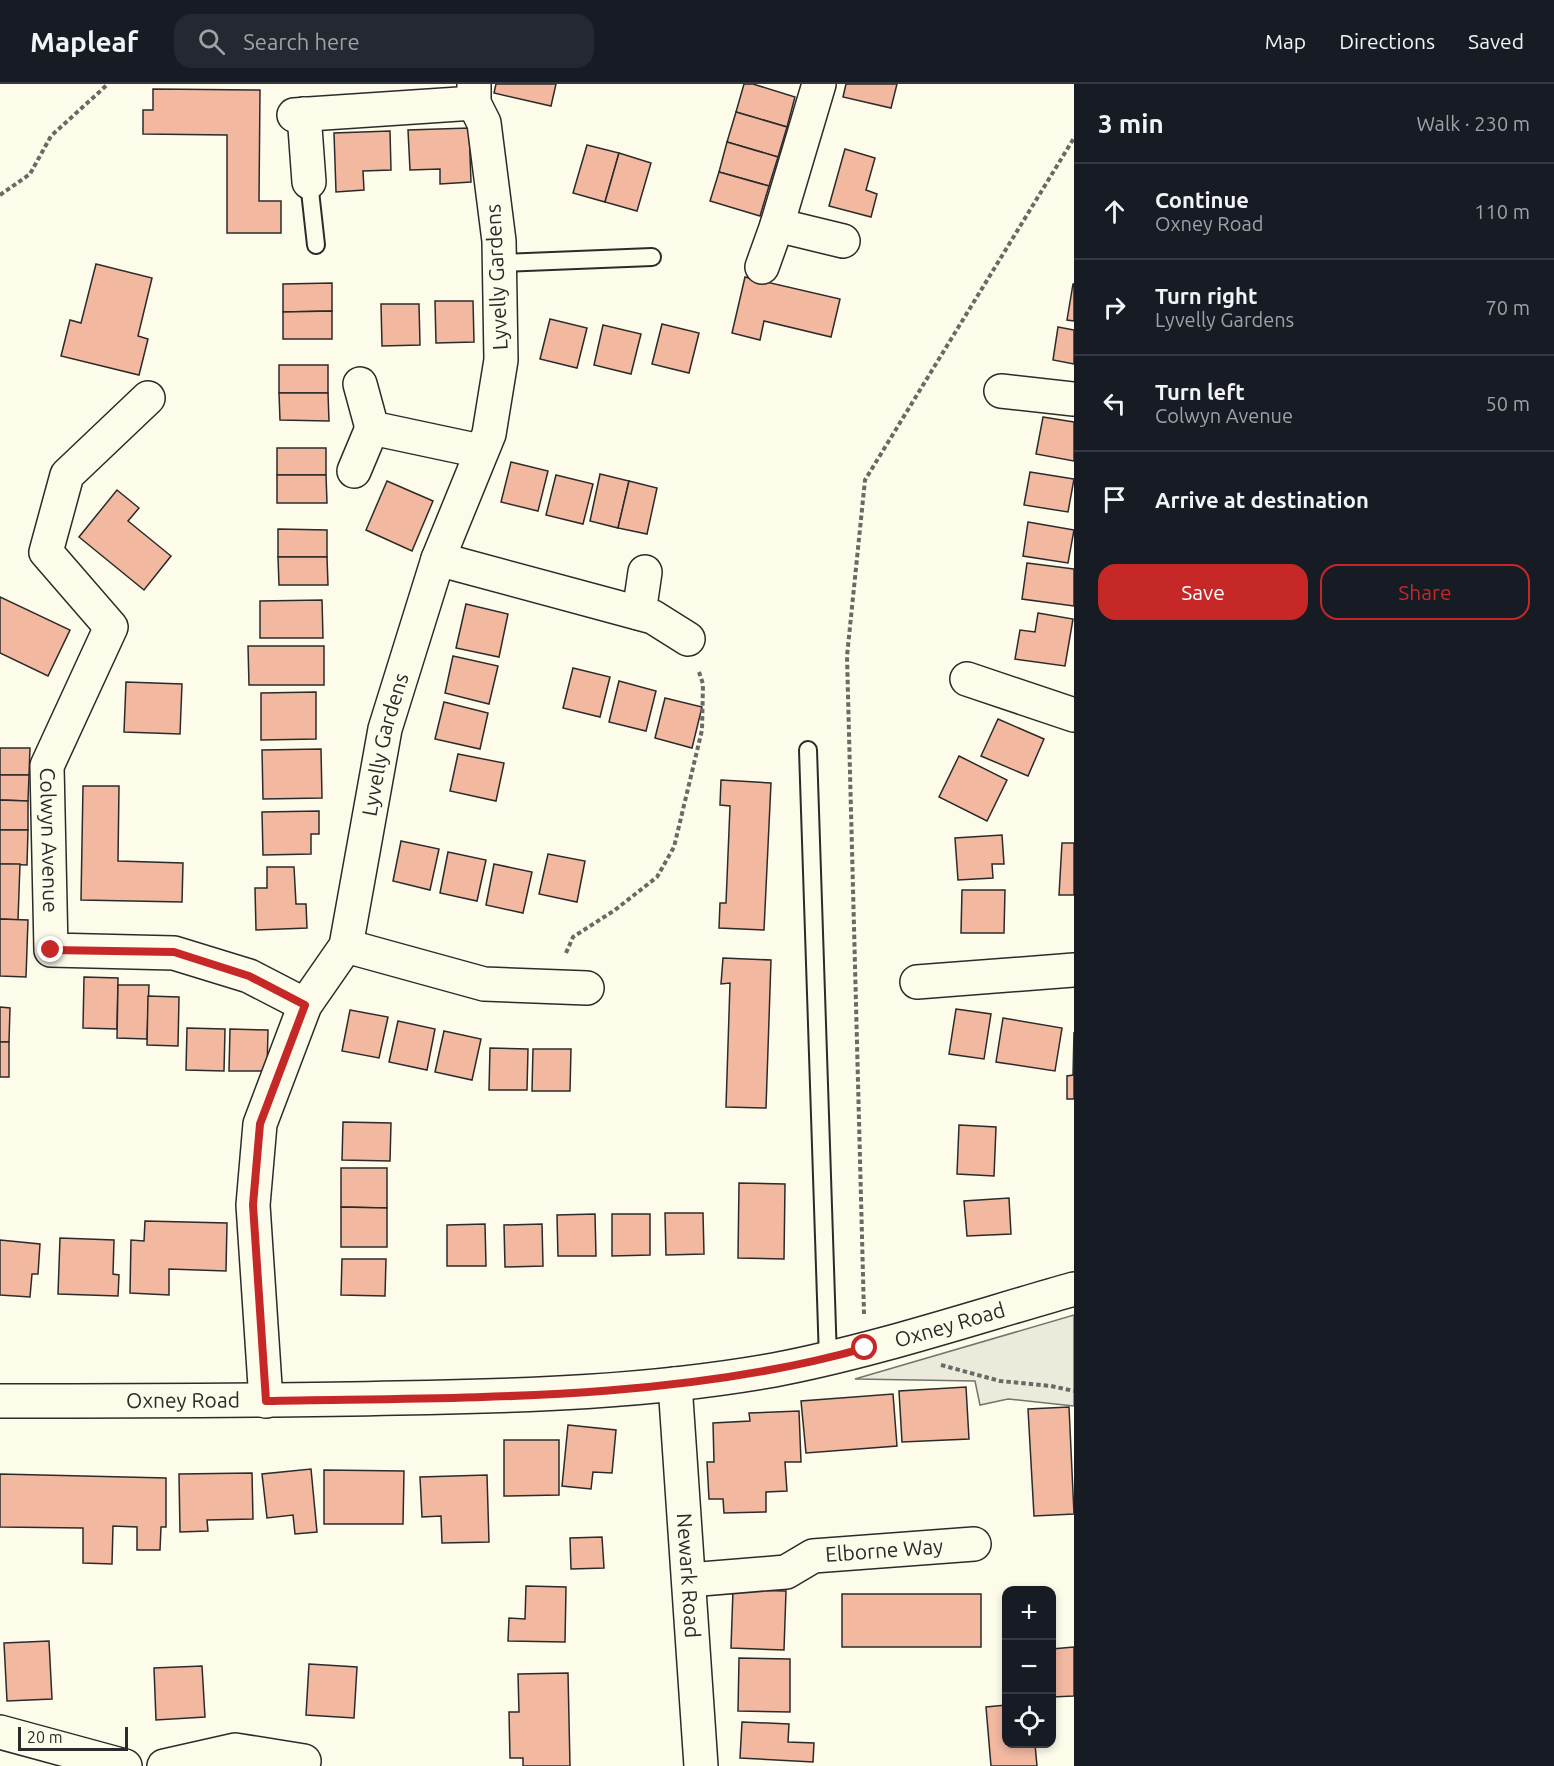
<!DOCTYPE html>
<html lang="en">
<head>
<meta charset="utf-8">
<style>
  :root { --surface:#171b24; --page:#242831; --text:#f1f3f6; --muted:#9ea1a6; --line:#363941; --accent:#c62828 }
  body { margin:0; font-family:Ubuntu,sans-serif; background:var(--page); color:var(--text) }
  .controls { position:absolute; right:18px; bottom:18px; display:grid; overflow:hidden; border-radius:12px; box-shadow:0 3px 9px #0003 }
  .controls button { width:54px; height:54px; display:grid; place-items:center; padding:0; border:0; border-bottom:2px solid var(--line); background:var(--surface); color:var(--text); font:30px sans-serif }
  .scale { position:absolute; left:18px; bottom:15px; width:110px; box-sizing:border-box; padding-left:6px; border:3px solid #2b2b2b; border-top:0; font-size:16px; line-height:21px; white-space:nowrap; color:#2b2b2b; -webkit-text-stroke:4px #fdfbea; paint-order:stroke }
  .stop { position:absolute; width:18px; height:18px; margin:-14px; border:4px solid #c62828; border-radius:50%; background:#fff }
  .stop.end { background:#c62828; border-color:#fff; box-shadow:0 2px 6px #0008 }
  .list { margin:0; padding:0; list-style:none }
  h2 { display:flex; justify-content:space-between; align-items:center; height:78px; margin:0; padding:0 24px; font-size:26px }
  h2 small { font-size:20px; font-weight:400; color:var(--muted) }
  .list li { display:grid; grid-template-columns:39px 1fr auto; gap:18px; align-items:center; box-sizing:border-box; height:96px; padding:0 24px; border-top:2px solid var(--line) }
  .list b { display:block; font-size:22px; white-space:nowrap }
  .list p { margin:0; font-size:20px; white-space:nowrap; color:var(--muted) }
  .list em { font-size:20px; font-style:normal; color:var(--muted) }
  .actions { display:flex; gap:12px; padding:18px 24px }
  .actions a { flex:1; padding:14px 0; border:2px solid var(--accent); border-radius:18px; text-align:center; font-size:21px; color:var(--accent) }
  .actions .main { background:var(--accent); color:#fff }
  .icon { flex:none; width:33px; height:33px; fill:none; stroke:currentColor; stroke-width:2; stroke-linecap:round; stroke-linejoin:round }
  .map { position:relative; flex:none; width:1074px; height:1682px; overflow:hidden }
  header { display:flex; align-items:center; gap:36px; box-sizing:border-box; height:84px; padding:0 30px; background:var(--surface); border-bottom:2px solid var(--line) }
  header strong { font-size:28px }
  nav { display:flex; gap:33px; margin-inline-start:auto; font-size:21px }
  .search { width:420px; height:54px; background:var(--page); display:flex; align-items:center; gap:15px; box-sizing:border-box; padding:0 21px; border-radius:18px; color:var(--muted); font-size:22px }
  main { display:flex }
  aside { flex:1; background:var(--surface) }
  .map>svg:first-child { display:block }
  .green { fill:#ecebdb; stroke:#74746e; stroke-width:1.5 }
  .building { fill:#f2b8a0; stroke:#2b2b2b; stroke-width:1.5 }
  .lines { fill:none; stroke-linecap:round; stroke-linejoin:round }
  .lane-casing { stroke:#2b2b2b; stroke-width:20 }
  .street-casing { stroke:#2b2b2b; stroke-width:36 }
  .secondary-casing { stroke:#2b2b2b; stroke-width:36 }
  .path { stroke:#6a6964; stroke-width:4; stroke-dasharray:4.5 3; stroke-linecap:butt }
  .lane { stroke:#fdfbea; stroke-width:16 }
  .street { stroke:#fdfbea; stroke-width:33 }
  .secondary { stroke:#fdfbea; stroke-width:33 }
  .route { stroke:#c62828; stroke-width:8 }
  .labels { text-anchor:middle; stroke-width:4.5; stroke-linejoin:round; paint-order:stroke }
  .street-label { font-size:21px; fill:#2b2b2b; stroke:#fdfbea }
</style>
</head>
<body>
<header>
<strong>Mapleaf</strong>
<div class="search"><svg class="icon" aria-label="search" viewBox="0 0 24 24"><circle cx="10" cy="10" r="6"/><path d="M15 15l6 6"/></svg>Search here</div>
<nav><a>Map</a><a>Directions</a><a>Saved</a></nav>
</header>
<main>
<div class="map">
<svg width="1074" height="1682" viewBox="0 0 1074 1682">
  <rect width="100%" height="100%" fill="#fdfbea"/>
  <path class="green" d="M1074,1231V1322L1008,1315L980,1321L975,1297L855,1295Z"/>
  <g class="building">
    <path d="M496,0H556L551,22L494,9Z"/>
    <path d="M744,0H753L795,13L787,43L736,28Z"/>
    <path d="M846,0H897L891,24L843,13Z"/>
    <path d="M153,5L260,6L259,117H281V149H227V51L143,50V26H153Z"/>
    <path d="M736,28L787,43L778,73L727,58Z"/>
    <path d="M469,44L471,98L440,100V85L410,86L408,46Z"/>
    <path d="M390,47L391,86L363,87L364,106L336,108L334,49Z"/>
    <path d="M727,58L778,73L769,102L719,88Z"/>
    <path d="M587,61L619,69L605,118L573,109Z"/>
    <path d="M845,65L875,74L866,106L877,110L871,133L829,122Z"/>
    <path d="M619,69L651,79L637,127L605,118Z"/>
    <path d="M719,88L769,102L760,132L710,117Z"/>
    <path d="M96,180L152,194L138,252L148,255L139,291L61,272L70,236L81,239Z"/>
    <path d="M745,193L840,215L831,253L764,237L760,256L732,249Z"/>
    <path d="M332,199V227L283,228V200Z"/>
    <path d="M1073,200H1074V237L1067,236Z"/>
    <path d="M435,217H473L474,258L436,259Z"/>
    <path d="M381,220H419L420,261L382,262Z"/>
    <path d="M332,227V255H283V228Z"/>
    <path d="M550,235L587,244L577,284L540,275Z"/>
    <path d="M662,240L699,249L689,289L652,280Z"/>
    <path d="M603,241L641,250L631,290L594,281Z"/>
    <path d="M1058,243L1074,246V280L1053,276Z"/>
    <rect x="279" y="281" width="49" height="28"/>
    <path d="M279,309H328L329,337L280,336Z"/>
    <path d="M1043,333L1074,338V377L1036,370Z"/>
    <rect x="277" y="364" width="49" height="27"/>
    <path d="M511,378L548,387L538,427L501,418Z"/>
    <path d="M1030,388L1074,395L1068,428L1024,421Z"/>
    <path d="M600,390L629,397L618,444L590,437Z"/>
    <path d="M277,391H326L327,419H277Z"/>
    <path d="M556,391L593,400L583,440L546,431Z"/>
    <path d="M387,397L433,417L412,467L366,446Z"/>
    <path d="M629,397L657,404L647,450L618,444Z"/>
    <path d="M117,406L139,424L128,437L171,472L144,506L79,453Z"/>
    <path d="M1028,438L1074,446L1068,479L1023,472Z"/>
    <path d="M278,445L327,446V473H278Z"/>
    <path d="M278,473H327L328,501H279Z"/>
    <path d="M1027,479L1074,485V522L1022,515Z"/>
    <path d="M0,513L70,546L48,592L0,569Z"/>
    <path d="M322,516L323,554H260V517Z"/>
    <path d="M466,520L508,530L499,573L456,564Z"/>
    <path d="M1038,529L1073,535L1065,582L1015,575L1020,546L1035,548Z"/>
    <path d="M248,562H324V601H249Z"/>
    <path d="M453,572L498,582L489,620L445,609Z"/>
    <path d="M573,584L610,593L600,633L563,624Z"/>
    <path d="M619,597L656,607L646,647L609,638Z"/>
    <path d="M126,598L182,600L180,650L124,648Z"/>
    <path d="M316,608V655L261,656V609Z"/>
    <path d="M665,614L702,623L692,664L655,654Z"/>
    <path d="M444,618L488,629L480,665L435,655Z"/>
    <path d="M998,635L1044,655L1028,692L981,672Z"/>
    <path d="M0,664H30L29,691H0Z"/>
    <path d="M321,665L322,714L263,715L262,666Z"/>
    <path d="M458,670L504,679L496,717L450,707Z"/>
    <path d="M959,672L1007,696L987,737L939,713Z"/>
    <path d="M0,691H29L28,717L0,716Z"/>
    <path d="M721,696L771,699L764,846L719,844L720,819H726L730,722L720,721Z"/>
    <path d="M83,702H119L118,777L183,779L182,818L81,816Z"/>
    <path d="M0,716L28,717V746H0Z"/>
    <path d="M319,727V750H311V770L263,771L262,728Z"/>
    <path d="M0,746H28L27,781L0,780Z"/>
    <path d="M1002,751L1004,780H992L993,794L958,796L955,754Z"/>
    <path d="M401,757L439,765L430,806L393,797Z"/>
    <path d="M1062,759H1074V811H1059Z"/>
    <path d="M448,768L486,776L477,817L440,809Z"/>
    <path d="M548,770L585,777L577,818L539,810Z"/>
    <path d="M0,780H20L18,836L0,835Z"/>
    <path d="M494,780L532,788L523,829L486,821Z"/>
    <path d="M267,783H294L296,820H306L307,844L256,846L255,804H267Z"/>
    <path d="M962,806H1005L1004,849H961Z"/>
    <path d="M0,835L28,836L26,893L0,892Z"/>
    <path d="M723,874L771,876L766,1024L726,1023L730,899L721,900Z"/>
    <path d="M84,893L118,894L117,945L83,944Z"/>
    <path d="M118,901H149L147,955L117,954Z"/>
    <path d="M148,912L179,913L178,962L147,961Z"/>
    <path d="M0,923L10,924L9,958H0Z"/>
    <path d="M956,925L991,930L984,975L949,970Z"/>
    <path d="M350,926L388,933L379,974L342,967Z"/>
    <path d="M1003,934L1062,944L1055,987L996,978Z"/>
    <path d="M398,937L435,945L427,986L389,978Z"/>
    <path d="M187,944L225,945L224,987L186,986Z"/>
    <path d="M230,945L268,946L267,987H229Z"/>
    <path d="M444,947L481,955L472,996L435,988Z"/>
    <path d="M1074,948V1015H1067V992L1073,991Z"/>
    <rect x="0" y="958" width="9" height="35"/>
    <path d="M490,964L528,965L527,1006H489Z"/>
    <path d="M533,965H571L570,1007H532Z"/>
    <path d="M343,1038L391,1039L390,1077L342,1076Z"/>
    <path d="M959,1041L996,1043L994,1092L957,1090Z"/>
    <path d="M341,1084H387V1124L341,1123Z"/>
    <path d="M739,1099L785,1100L784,1175L738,1174Z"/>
    <path d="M1009,1114L1011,1150L967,1152L964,1117Z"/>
    <path d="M341,1123L387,1124V1163H341Z"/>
    <path d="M665,1129H703L704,1170L666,1171Z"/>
    <path d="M595,1130L596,1172H558L557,1131Z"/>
    <path d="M612,1130H650V1171L612,1172Z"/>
    <path d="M145,1137L227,1139L226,1187L169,1185V1211L130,1209L131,1156L144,1157Z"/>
    <path d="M485,1140L486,1182H447V1141Z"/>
    <path d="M542,1140L543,1182L505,1183L504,1141Z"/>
    <path d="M60,1154L114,1156L113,1190L119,1191L118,1212L58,1210Z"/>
    <path d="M0,1156L40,1160L38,1190H32L30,1213L0,1211Z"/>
    <path d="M342,1175H386L385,1212L341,1211Z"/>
    <path d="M966,1303L969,1355L902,1358L899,1307Z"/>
    <path d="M893,1310L897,1362L806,1369L801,1317Z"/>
    <path d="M1069,1323L1074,1430L1034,1432L1028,1325Z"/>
    <path d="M799,1327L801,1378H785L787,1407L766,1408V1428L724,1429L723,1415H709L707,1378H714L713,1339L750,1337L749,1329Z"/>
    <path d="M568,1341L616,1346L612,1389L593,1388L591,1405L562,1402Z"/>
    <path d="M504,1356H559V1411L504,1412Z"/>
    <path d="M311,1385L317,1448L295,1450L293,1431L267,1434L262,1390Z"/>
    <path d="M324,1386L404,1387L403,1440H324Z"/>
    <path d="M252,1389L253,1435L207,1436L208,1447L180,1448L179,1390Z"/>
    <path d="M0,1390L166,1394V1443H161L160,1466H137V1443L113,1442L112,1480L83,1479V1444L0,1443Z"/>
    <path d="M487,1391L489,1458L442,1459L441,1432L422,1433L420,1393Z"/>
    <path d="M602,1453L604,1484L571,1485L570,1454Z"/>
    <path d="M526,1502L566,1503L565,1558L508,1557L509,1534L525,1535Z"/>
    <path d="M733,1506L786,1507L784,1566L731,1564Z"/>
    <rect x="842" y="1510" width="139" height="53"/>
    <path d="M49,1557L52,1615L7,1617L4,1559Z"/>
    <path d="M1074,1563V1612L1052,1613V1565Z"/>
    <path d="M739,1574L790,1575V1628L738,1627Z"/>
    <path d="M309,1580L357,1583L354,1634L306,1631Z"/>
    <path d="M202,1582L205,1633L156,1636L154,1584Z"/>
    <path d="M568,1589L570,1682H523V1674H510L509,1628H519L518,1590Z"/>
    <path d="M1006,1621V1660H1035L1037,1682H991L986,1623Z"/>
    <path d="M742,1638L789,1640L788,1658L814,1659L813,1678L740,1674Z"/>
  </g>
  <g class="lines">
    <g class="lane-casing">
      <g id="lane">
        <path d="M309,98L316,161"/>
        <path d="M500,179L652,173"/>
        <path d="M808,666L828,1275"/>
      </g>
    </g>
    <g class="street-casing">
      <g id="street">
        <path d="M819,0L777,141L843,157"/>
        <path d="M304,30L309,98"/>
        <path d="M294,31L474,19"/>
        <path d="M762,183L777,141"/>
        <path d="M360,300L372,344L480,367"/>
        <path d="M1001,307L1074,315"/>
        <path id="s1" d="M148,314L67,391L46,468L111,543L47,682L51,866L174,869L249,892L305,921"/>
        <path d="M354,387L372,344"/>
        <path d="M438,475L653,533L688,555"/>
        <path d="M639,529L645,488"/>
        <path d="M967,595L1074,631"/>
        <path d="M346,862L484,900L587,904"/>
        <path d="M917,898L1074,886"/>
        <path id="s2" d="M266,1317L253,1121L260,1040L305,921L346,862L385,645L438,475L489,350L501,276L499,157L484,39L474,19V0"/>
        <path id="s3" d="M689,1496L786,1488L813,1472L974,1460"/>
        <path d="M0,1648L125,1682"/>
        <path d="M164,1682L235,1666L304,1677"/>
      </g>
    </g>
    <g class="secondary-casing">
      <g id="secondary">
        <path id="s4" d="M675,1300L701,1682"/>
        <path id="s5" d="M0,1317C133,1317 266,1317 398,1314C524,1312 650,1308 774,1286C874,1267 975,1233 1074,1205"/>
      </g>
    </g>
    <g class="path">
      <path d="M0,111L30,90L51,52L108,0"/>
      <path d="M566,869L573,853L615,826L657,793L674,763L702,646L703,600L699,588"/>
      <path d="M864,1230L847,572L865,396L1074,54"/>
      <path d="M941,1281L1000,1297L1051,1302L1074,1307"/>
    </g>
    <use href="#lane" class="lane"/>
    <use href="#street" class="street"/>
    <use href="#secondary" class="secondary"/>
  </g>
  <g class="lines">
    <path class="route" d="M51,866L174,868L249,892L305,921L260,1040L253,1121L266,1317C463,1313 674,1318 865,1264"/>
  </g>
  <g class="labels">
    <g class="street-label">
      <text transform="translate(497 193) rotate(-93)" y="7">Lyvelly Gardens</text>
      <text dy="7" stroke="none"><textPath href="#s2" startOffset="682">Lyvelly Gardens</textPath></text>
      <text dy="7" stroke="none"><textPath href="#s1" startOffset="518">Colwyn Avenue</textPath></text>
      <text dy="7" stroke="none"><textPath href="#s5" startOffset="957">Oxney Road</textPath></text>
      <text dy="7" stroke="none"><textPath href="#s5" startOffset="183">Oxney Road</textPath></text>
      <text dy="7" stroke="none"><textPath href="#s3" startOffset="200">Elborne Way</textPath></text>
      <text dy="7" stroke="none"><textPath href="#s4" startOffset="192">Newark Road</textPath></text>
    </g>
  </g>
</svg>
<div class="controls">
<button>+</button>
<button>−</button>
<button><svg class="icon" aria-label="locate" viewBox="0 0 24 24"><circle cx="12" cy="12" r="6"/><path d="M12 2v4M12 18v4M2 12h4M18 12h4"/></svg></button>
</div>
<div class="scale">20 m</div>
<div class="stop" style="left:865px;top:1264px"></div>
<div class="stop end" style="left:51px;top:866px"></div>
</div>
<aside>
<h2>3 min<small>Walk · 230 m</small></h2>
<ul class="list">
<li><svg class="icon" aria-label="ahead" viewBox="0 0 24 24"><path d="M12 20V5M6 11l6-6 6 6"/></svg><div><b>Continue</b><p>Oxney Road</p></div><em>110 m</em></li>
<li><svg class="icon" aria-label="right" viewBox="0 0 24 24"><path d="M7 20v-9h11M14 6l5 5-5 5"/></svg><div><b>Turn right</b><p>Lyvelly Gardens</p></div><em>70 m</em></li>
<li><svg class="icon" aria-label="left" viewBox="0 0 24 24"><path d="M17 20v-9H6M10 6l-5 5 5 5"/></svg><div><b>Turn left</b><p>Colwyn Avenue</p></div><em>50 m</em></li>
<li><svg class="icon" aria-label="arrive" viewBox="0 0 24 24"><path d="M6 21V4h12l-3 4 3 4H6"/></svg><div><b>Arrive at destination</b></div></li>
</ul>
<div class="actions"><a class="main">Save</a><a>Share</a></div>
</aside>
</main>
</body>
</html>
